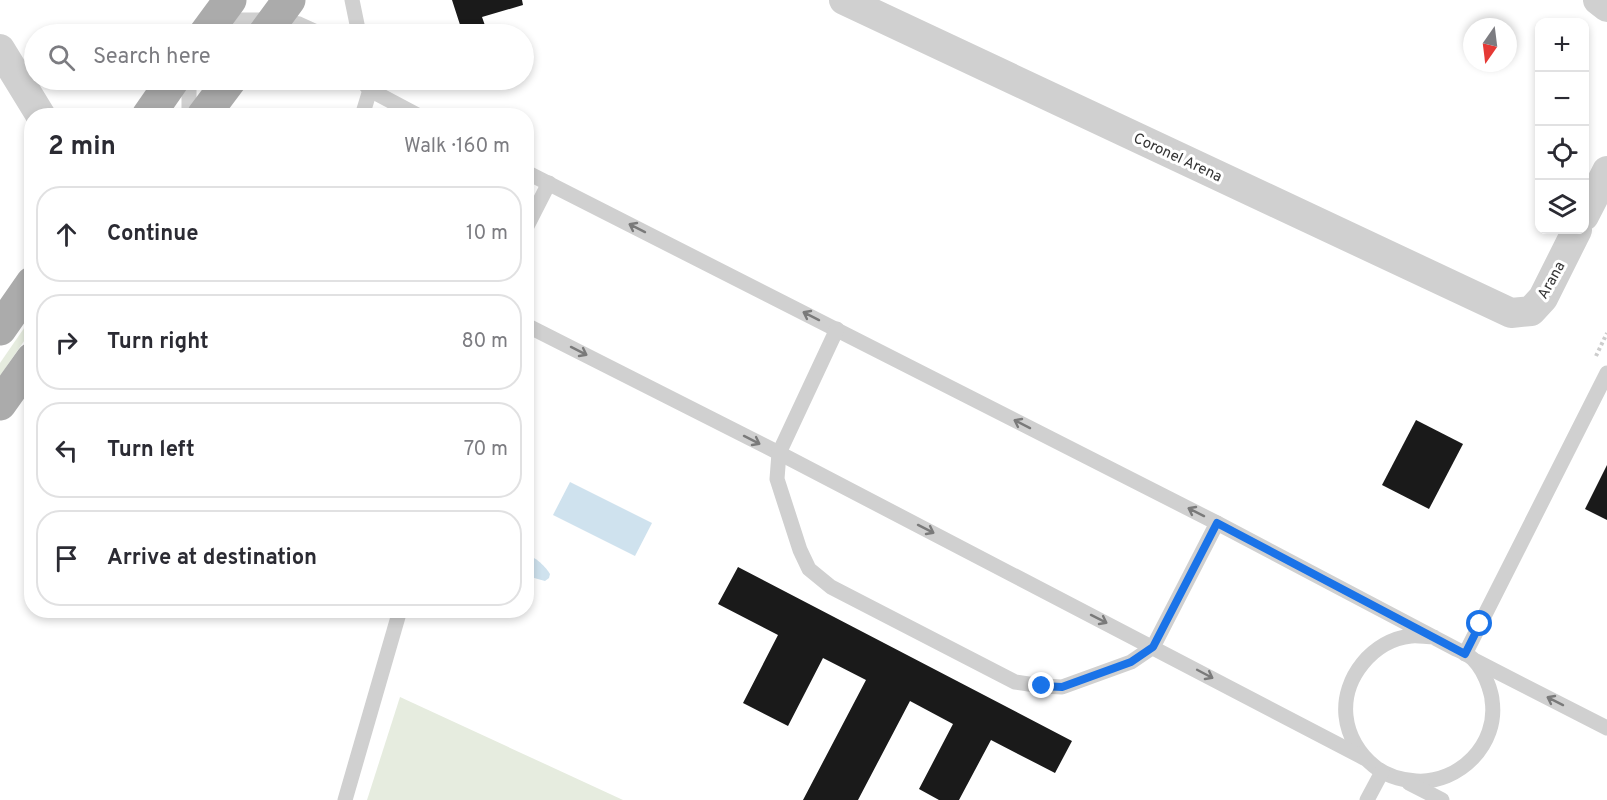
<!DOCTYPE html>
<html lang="en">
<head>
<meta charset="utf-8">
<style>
  :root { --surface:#fff; --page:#f2f2f3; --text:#2b2b33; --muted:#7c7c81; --line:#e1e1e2 }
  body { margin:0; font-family:Overpass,sans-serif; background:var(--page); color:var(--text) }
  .controls { position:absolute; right:18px; top:18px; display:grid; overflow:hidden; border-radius:12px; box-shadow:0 3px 9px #0003 }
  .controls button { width:54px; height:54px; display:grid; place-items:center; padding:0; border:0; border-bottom:2px solid var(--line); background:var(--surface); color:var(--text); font:30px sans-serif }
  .compass { position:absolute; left:1463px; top:18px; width:54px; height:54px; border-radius:50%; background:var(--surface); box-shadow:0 3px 9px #0003; rotate:194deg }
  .stop { position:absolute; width:18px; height:18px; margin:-14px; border:4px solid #1a73e8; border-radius:50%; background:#fff }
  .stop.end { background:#1a73e8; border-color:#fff; box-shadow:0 2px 6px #0008 }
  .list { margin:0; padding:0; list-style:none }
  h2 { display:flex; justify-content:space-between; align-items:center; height:78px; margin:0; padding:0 24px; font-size:26px }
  h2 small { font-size:20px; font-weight:400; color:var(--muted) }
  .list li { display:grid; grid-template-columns:39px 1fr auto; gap:18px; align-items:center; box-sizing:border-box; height:96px; margin:0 12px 12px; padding:0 12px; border:2px solid var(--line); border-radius:24px }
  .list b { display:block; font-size:22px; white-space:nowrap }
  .list em { font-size:20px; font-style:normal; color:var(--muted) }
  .icon { flex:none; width:33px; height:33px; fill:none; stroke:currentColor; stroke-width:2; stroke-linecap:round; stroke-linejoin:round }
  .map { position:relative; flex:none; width:1607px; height:800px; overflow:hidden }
  .search { position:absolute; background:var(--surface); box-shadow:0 3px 9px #0003; left:24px; top:24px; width:510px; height:66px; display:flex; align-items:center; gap:15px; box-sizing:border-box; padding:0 21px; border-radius:33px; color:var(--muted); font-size:22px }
  .panel { position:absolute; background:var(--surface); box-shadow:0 3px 9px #0003; left:24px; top:108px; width:510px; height:510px; border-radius:24px }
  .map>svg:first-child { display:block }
  .green { fill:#e6ecdf }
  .water { fill:#cfe2ee }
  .building { fill:#1a1a1a }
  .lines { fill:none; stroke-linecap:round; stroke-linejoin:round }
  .path { stroke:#cdcdcd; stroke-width:4; stroke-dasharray:3 3; stroke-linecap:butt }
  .lane { stroke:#d0d0d0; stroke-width:15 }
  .street { stroke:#d0d0d0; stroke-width:30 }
  .primary { stroke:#ababab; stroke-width:33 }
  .oneway { stroke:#7a7a7a }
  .route { stroke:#1a73e8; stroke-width:8 }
  .labels { text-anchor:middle; stroke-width:6; stroke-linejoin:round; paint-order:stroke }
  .street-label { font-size:15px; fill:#333; stroke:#fff }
</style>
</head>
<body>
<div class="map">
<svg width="1607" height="800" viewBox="0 0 1607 800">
  <rect width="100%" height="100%" fill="#fff"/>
  <g class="green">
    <path d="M31,318V331L0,376V363Z"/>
    <path d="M400,697L623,800H367Z"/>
  </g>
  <g class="water">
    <path d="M570,482L652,523L635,556L553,515Z"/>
    <path d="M526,555C535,556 546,567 550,574L549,578L545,581L527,576Z"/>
  </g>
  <g class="building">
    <path d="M452,0H522L523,5L482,17L488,34H463Z"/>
    <path d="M1416,420L1463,444L1429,509L1382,485Z"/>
    <path d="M1607,465V520L1585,509Z"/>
    <path d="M738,567L1072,741L1055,773L991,740L959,800H939L919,789L953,724L910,701L858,800H803L866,680L823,658L788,726L743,703L778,635L718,604Z"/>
  </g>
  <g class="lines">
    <path class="path" d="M1596,356L1607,333"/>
    <g class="lane">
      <path d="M352,0L359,34"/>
      <path d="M216,20H274L299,24L321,34"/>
      <path d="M361,80L370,90L419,116"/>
      <path d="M189,116V80"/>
      <path d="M362,116L370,90L368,81"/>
      <path d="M526,172L1217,523L1454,648C1460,651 1468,654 1473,659C1480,666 1486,678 1489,687C1490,691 1492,696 1492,700C1499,744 1459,784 1416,781C1401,780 1386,776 1374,766C1359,754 1348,736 1346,716C1342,678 1373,640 1411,636C1418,635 1426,637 1434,637"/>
      <path d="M526,228L549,183"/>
      <path d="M526,325L779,453L1364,758"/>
      <path d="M837,329L779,453L777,479L800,550L809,569L831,587L1015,682L1042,686L1062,687L1131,662L1153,647L1217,523"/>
      <path d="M1465,654L1607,373"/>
      <path d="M1476,661L1607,728"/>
      <path d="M1409,783L1442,800"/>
      <path d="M345,800L400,610"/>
      <path d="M1367,800L1382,772"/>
    </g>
    <g class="street">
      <path d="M844,0L1511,313L1531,311L1543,298L1577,230"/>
      <path d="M1598,0L1607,7"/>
      <path d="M0,49L41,116"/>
      <path d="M1584,216L1607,171"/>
    </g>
    <g class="primary">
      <path d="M205,34L230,0"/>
      <path d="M264,34L289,0"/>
      <path d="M148,116L173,80"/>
      <path d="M203,116L230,80"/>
      <path d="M0,329L32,283"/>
      <path d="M0,404L32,359"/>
    </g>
  </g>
  <defs><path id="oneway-shaft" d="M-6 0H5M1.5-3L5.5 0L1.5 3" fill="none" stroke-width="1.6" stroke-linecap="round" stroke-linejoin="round" transform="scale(1.5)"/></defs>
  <g class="oneway">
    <use href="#oneway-shaft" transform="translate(637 228) rotate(-153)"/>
    <use href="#oneway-shaft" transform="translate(811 316) rotate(-153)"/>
    <use href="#oneway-shaft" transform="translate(579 351) rotate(27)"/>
    <use href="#oneway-shaft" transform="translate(1022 424) rotate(-153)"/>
    <use href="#oneway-shaft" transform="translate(752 440) rotate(27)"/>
    <use href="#oneway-shaft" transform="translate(1196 512) rotate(-153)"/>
    <use href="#oneway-shaft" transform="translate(926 529) rotate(27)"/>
    <use href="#oneway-shaft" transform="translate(1099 619) rotate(27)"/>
    <use href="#oneway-shaft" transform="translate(1205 674) rotate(28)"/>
    <use href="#oneway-shaft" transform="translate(1555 701) rotate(-153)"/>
  </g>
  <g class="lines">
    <path class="route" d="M1042,686L1062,687L1131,662L1153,647L1217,523L1465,654L1480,624"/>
  </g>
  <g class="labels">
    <g class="street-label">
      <text transform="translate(1178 157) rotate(25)" y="5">Coronel Arena</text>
      <text transform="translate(1551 280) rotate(-61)" y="5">Arana</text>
    </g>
  </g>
</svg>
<div class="controls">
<button>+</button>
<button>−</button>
<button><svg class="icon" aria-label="locate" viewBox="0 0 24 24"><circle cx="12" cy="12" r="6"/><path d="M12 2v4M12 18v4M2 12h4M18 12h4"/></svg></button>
<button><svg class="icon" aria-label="layers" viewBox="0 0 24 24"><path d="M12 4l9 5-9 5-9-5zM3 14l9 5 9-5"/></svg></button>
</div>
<svg class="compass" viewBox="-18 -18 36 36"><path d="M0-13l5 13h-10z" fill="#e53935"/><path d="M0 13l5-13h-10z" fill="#7c7c81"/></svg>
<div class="stop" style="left:1480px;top:624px"></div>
<div class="stop end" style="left:1042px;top:686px"></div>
<div class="search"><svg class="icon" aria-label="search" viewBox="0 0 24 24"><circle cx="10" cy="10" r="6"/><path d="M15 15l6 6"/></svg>Search here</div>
<section class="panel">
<h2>2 min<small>Walk · 160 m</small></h2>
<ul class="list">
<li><svg class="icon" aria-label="ahead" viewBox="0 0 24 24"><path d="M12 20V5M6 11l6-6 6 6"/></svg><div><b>Continue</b></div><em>10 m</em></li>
<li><svg class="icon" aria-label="right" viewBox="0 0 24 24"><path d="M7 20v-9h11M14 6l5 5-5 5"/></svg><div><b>Turn right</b></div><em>80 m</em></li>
<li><svg class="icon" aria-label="left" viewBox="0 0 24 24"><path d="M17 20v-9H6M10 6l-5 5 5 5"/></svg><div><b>Turn left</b></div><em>70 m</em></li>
<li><svg class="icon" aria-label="arrive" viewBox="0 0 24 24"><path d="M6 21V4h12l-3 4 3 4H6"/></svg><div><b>Arrive at destination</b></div></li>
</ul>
</section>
</div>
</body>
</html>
